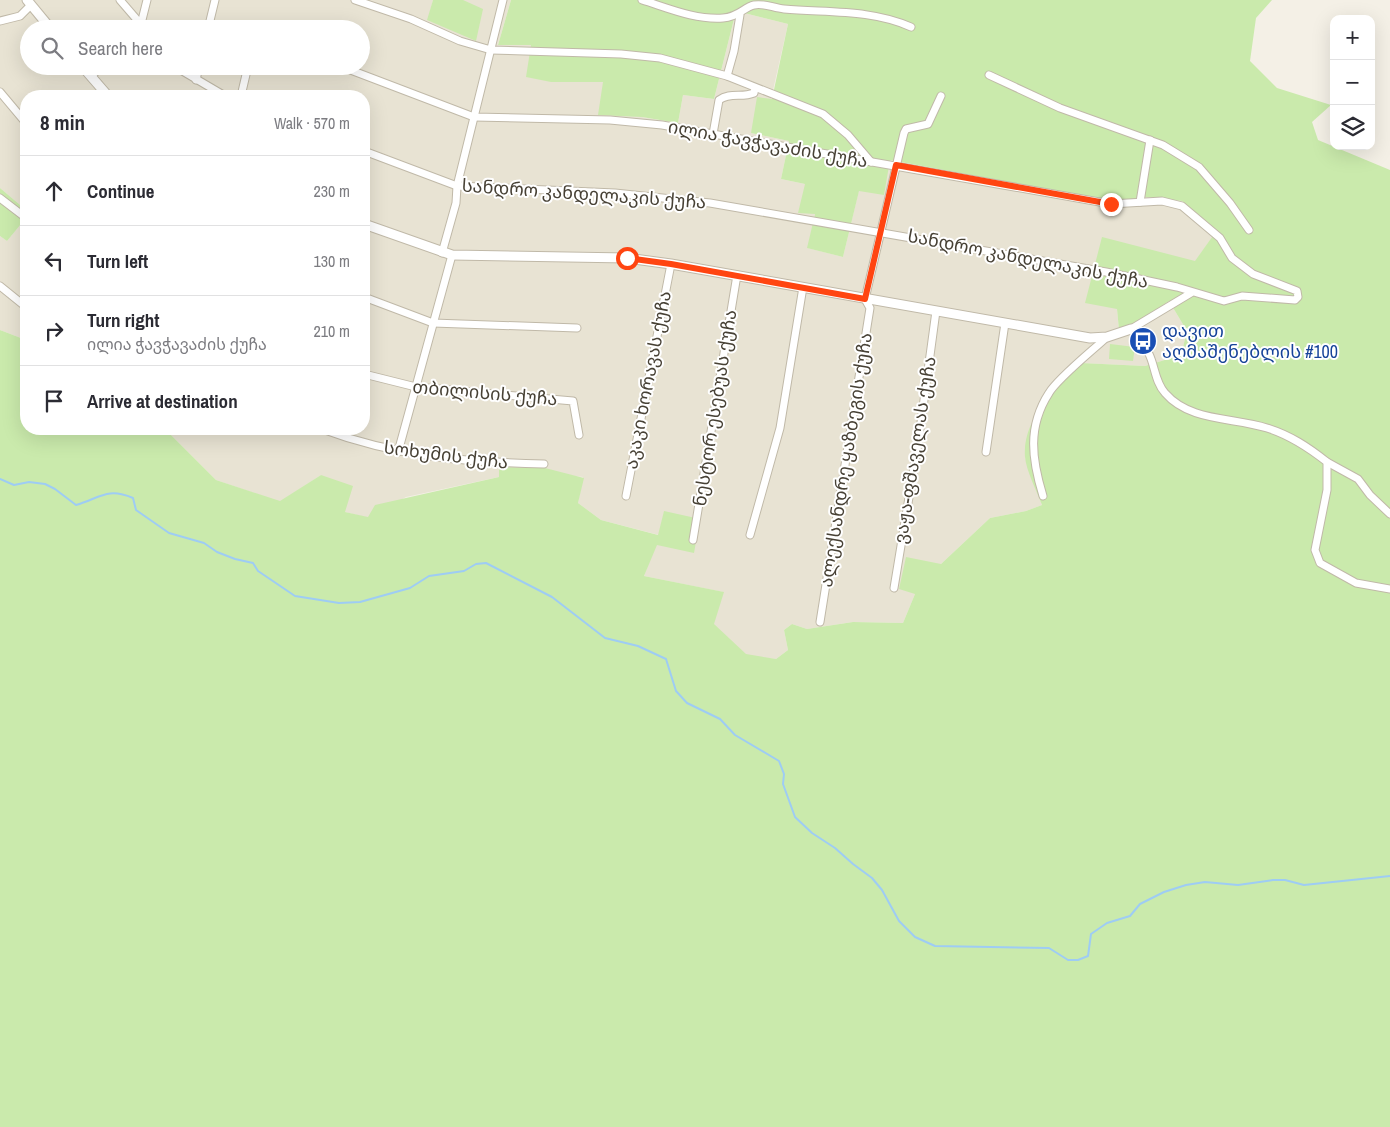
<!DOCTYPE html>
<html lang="en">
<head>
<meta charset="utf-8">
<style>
  :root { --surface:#fff; --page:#f2f2f3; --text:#2b2b33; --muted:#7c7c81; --line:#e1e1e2 }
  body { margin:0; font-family:"Archivo Narrow","Noto Sans Georgian",sans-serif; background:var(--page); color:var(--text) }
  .controls { position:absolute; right:15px; top:15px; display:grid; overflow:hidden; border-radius:10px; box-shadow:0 5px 20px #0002 }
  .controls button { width:45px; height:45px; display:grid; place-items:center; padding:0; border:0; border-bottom:1px solid var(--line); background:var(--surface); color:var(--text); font:25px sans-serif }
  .stop { position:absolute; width:15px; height:15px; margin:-11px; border:4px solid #ff4511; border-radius:50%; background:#fff }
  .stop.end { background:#ff4511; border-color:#fff; box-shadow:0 1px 5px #0008 }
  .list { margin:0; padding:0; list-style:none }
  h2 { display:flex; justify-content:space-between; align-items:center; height:65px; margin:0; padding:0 20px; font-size:21px }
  h2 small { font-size:16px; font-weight:400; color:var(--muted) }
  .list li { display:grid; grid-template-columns:32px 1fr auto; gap:15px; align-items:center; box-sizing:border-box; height:70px; padding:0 20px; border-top:1px solid var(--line) }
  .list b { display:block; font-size:19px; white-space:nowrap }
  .list p { margin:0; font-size:16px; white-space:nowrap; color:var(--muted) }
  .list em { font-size:16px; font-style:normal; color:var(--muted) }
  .icon { flex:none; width:28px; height:28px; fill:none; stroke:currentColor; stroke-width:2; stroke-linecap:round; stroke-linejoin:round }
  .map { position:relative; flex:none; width:1390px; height:1127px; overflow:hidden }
  .search { position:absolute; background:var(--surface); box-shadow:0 5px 20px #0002; left:20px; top:20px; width:350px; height:55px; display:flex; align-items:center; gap:12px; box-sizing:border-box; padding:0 18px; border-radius:28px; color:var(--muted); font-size:19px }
  .panel { position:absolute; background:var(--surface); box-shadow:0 5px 20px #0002; left:20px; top:90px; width:350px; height:345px; border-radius:20px }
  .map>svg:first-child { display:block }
  .residential { fill:#e8e3d3; fill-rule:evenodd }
  .green { fill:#caeaac }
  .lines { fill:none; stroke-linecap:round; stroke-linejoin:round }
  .stream { stroke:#9eccf4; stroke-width:2 }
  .minor-casing { stroke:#c0b9a8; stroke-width:9 }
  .tertiary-casing { stroke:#c0b9a8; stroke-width:11 }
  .minor { stroke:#fff; stroke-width:7 }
  .tertiary { stroke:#fff; stroke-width:9 }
  .route { stroke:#ff4511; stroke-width:6 }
  .labels { text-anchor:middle; stroke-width:4; stroke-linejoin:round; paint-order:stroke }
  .street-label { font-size:18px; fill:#474135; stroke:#fff }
  .transit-label { font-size:18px; fill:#164399; stroke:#fff; text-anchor:start }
</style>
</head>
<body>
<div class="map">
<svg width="1390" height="1127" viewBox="0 0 1390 1127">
  <rect width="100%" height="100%" fill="#f4f0e6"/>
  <g class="residential">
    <path d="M0,0H433L428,20L463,0H511L498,45H531L551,82H603L642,117L678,123L683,95L714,99L736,11L788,24L771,99L751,133L789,141L781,179L805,184L815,214L808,248L843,257L859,190L890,160L1117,202L1146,197L1182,201L1217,230L1195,262L1102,238L1117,309L1119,330L1132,327L1169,301L1187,331L1181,355L1145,366L1081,363L1025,457L1042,505L1026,511L990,518L941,564L915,594L903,623L853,622L807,629L792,624L784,630L788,650L776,659L763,658L746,655L713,624L723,592L644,576L659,535L601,520L578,503L583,477L500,467L499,477L406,497L369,518L345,512L321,475L280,502L216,480L165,429H364V96H26V210L0,188ZM29,29H361V66H29Z"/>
    <path d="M26,218V340L0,330V236L7,241Z"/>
  </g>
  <g class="green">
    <path d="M433,0H463L483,9L476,41L427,20Z"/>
    <path d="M511,0H1272L1256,18L1250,61L1277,88L1331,105L1312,122L1318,140L1390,170V1127H0V330L26,340V429H165L216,480L280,501L321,475L353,486L345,512L368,517L375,505L499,477V467L545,468L584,478L578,503L601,520L658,535L664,511L700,519L694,553L657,545L644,576L724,592L714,624L746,654L776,659L788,650L784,630L792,624L807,629L853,622L903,623L915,594L899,589L906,557L941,564L990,518L1026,511L1042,505C1037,492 1026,470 1025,457C1022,418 1057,388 1081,363L1145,366L1181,355L1187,331L1169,301L1132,327L1119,330L1117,309L1085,303L1102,237L1195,261L1217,230L1182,201L1146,197L1117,202L890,160L884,195L859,191L843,257L807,248L815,214L798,213L805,184L781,179L789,141L751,133L757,97L772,99L788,24L736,11L714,99L683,95L678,123L642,117L598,115L603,82H551L526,77L531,45H498Z"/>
    <path d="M0,188L26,210V218L7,241L0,236Z"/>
    <path d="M1110,344L1135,347L1133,361L1109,359Z"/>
  </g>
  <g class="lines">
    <path class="stream" d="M0,479L14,485L29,482L45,484L55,489L76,505C100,498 107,487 133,498L136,510L169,533L204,543L217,552L235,559L253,563L258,571L295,596L339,603L360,602L410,588L429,576L464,571L476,564L486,563L552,597L605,638L638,646L666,659L676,691L687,703L720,719L735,735L779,761L784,774L783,784L795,817L812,833L835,848L853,864L872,878L882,890L899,921L915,937L935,946L1049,948L1068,960H1078L1088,956L1091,934L1107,923L1130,916L1140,904L1164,892L1186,885L1205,882L1238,885L1273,880H1285L1304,885L1390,876"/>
    <g class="minor-casing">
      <g id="minor">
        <path d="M120,0L145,29"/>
        <path d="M355,0L411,19L460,41L491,50L621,54L660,58L727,76L823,114L848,135L871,162"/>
        <path d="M642,0C668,8 695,20 723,18C739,17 744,7 754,5C765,3 773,8 784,9C826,13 871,9 911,27"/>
        <path d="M0,21L20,16L31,5"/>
        <path d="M136,29L141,24L147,0"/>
        <path d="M208,29L215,0"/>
        <path d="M174,66L225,96"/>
        <path d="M340,66L474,117L610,120L662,125L1111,204L1162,201L1182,206L1220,238L1232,258L1253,274L1297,291L1298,297L1295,300L1242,296L1224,301L1177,287L1106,272L710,203L615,193L457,186L364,151"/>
        <path d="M989,75L1060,108L1163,145L1199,167L1230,203L1249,230"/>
        <path d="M727,76L734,51L740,15"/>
        <path d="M91,77L101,66"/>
        <path d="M196,80L199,66"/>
        <path d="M0,92L26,123"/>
        <path d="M241,96L248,66"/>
        <path d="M713,134L719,100C730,92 742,98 754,93L755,88"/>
        <path d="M0,198L26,218"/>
        <path d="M1140,202L1150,140"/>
        <path d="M442,253L456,203L457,186L503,0"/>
        <path d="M0,286L26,307"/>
        <path d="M1191,293L1131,329C1137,337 1145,345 1149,354C1155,366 1155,382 1165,393C1190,422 1233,417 1267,428C1290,435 1308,447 1327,462V490L1315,550L1320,563L1356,583L1390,589"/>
        <path d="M364,297L433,323L577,328"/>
        <path d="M364,374L416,387L573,401L579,435"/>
        <path d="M322,429C397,457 465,462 544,464"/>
        <path d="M398,452L452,255"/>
        <path d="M986,452L1005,323"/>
        <path d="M1327,462L1358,479L1370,495L1390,514"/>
        <path d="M626,496L671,264"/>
        <path d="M1043,496C1032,460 1027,427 1049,393C1058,378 1092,351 1107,337"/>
        <path d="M750,535L780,428L803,287"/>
        <path d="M693,540L737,275"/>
        <path d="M894,588L919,437L936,311"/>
        <path d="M820,622L870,308L865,299L904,133L906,129L928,124L941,96"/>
      </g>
    </g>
    <g class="tertiary-casing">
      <g id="tertiary">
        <path d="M27,0L51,29"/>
        <path d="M82,66L108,96"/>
        <path d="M364,224L452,255L627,258L671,264L1090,338L1107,337L1131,329"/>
      </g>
    </g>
    <use href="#minor" class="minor"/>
    <use href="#tertiary" class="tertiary"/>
  </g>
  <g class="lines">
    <path class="route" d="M627,258L671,264L865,299L896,165L1111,204"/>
  </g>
  <defs>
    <g id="bus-disc" transform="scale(1.4375)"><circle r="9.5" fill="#1a4fb4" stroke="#fff"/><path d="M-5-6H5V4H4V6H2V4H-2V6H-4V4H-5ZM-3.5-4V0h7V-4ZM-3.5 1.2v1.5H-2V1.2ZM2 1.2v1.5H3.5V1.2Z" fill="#fff"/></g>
  </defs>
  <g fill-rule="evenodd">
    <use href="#bus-disc" x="1143" y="341"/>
  </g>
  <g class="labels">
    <g class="street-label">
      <text transform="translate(768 144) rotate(10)" y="6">ილია ჭავჭავაძის ქუჩა</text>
      <text transform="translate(584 194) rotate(4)" y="6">სანდრო კანდელაკის ქუჩა</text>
      <text transform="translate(1028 259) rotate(11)" y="6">სანდრო კანდელაკის ქუჩა</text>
      <text transform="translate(648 380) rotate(-79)" y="6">აკაკი ხორავას ქუჩა</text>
      <text transform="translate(485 393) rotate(5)" y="6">თბილისის ქუჩა</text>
      <text transform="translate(715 408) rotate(-81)" y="6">ნესტორ ესებუას ქუჩა</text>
      <text transform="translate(915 450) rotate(-81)" y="6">ვაჟა-ფშაველას ქუჩა</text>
      <text transform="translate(446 455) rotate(7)" y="6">სოხუმის ქუჩა</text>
      <text transform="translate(846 460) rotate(-81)" y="6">ალექსანდრე ყაზბეგის ქუჩა</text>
    </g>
    <g class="transit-label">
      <text x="1162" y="337">დავით<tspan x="1162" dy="21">აღმაშენებლის #100</tspan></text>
    </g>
  </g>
</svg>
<div class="controls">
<button>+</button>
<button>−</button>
<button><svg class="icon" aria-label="layers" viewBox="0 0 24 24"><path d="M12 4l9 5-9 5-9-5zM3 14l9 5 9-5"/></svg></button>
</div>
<div class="stop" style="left:627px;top:258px"></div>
<div class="stop end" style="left:1111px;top:204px"></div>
<div class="search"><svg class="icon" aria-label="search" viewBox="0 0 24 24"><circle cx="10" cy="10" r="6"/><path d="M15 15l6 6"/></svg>Search here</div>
<section class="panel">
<h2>8 min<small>Walk · 570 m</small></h2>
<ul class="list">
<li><svg class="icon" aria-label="ahead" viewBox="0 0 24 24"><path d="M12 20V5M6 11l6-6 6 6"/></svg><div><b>Continue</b></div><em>230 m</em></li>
<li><svg class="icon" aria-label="left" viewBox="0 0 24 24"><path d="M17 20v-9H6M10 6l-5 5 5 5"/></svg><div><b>Turn left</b></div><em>130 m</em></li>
<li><svg class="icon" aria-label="right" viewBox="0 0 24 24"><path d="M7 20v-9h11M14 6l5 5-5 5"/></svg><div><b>Turn right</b><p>ილია ჭავჭავაძის ქუჩა</p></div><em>210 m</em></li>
<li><svg class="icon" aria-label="arrive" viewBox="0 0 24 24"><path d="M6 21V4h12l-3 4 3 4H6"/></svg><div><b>Arrive at destination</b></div></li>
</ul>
</section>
</div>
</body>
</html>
